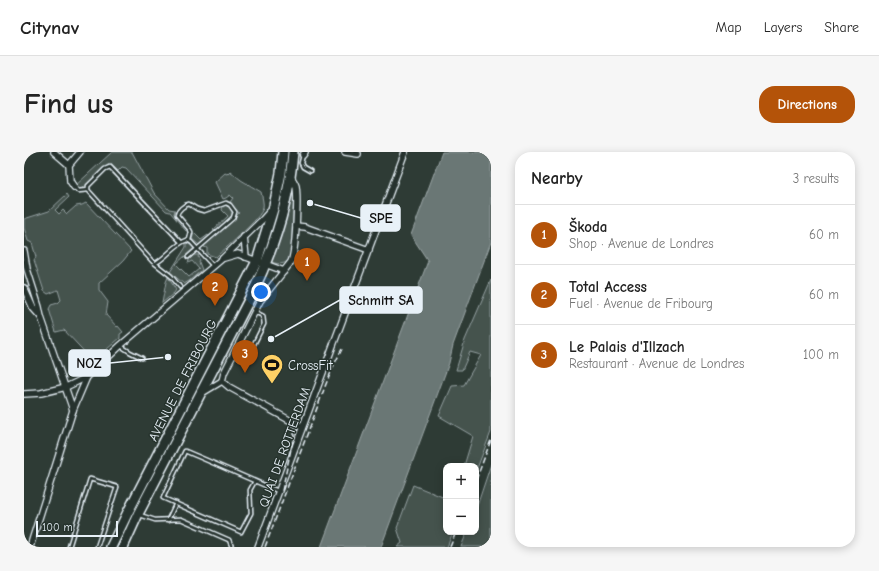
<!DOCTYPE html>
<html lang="en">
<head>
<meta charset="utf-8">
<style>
  :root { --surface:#fff; --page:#f6f6f6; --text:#222; --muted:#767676; --line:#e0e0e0; --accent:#b45309 }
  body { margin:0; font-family:"Comic Neue",sans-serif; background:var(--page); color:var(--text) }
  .controls { position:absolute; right:12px; bottom:12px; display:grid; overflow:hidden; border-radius:8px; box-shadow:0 2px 10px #0003 }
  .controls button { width:36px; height:36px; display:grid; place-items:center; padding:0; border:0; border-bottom:1px solid var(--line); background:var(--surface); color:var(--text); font:20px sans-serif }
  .scale { position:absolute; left:12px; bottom:10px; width:82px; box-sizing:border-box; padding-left:4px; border:2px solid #e8f1f8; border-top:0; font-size:11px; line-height:14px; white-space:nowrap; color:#e8f1f8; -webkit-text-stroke:3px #26332d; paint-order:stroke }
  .you { position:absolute; left:237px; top:140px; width:14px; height:14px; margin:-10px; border:3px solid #fff; border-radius:50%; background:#1a73e8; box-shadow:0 0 0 6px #1a73e833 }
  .badge { display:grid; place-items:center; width:26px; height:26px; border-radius:50%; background:var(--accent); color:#fff; font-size:13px; font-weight:700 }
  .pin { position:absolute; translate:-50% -33px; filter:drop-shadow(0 1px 2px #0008) }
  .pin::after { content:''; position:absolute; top:21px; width:14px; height:12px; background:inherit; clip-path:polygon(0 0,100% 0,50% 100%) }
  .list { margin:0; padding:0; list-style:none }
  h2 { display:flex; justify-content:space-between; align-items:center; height:52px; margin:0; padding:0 16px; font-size:17px }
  h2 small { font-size:13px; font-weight:400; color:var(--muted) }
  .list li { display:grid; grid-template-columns:26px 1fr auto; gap:12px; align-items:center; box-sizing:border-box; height:60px; padding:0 16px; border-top:1px solid var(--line) }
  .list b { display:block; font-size:15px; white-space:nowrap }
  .list p { margin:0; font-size:13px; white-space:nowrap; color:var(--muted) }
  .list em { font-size:13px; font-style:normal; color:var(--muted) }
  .map { position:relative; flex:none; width:467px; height:395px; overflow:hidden; border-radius:16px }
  header { display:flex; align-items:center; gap:24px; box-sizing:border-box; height:56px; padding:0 20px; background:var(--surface); border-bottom:1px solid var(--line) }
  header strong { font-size:19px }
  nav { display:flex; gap:22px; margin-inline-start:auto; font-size:14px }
  .intro { display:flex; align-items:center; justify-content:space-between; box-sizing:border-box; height:96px; padding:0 24px }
  h1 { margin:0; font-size:28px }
  .button { padding:10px 18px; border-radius:16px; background:var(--accent); color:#fff; font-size:14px; font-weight:700 }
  main { display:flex; gap:24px; padding:0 24px }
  aside { flex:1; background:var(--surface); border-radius:16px; box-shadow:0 2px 10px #0003 }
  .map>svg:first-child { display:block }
  .green { fill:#45524e; stroke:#96a2a3 }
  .water { fill:#6b7775; stroke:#9da8a9 }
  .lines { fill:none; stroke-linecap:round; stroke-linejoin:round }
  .lane-casing { stroke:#e8f1f8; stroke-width:5.5 }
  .street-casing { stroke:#e8f1f8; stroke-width:8 }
  .primary-casing { stroke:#e8f1f8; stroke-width:12 }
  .lane { stroke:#26332d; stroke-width:2.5 }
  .street { stroke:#26332d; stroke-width:5.5 }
  .primary { stroke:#26332d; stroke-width:9 }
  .rail { stroke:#e8f1f8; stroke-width:1.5; stroke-dasharray:6 3; stroke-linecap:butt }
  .labels { text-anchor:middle; stroke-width:3; stroke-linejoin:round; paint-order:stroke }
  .poi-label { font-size:13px; fill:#e8f1f8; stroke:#26332d; text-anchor:start }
  .street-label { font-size:13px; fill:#e8f1f8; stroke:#26332d }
  .leader { fill:none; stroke:#e8f1f8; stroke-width:1.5 }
  .callout-dot { fill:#e8f1f8; stroke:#26332d; stroke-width:1.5 }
  .callout { fill:#e8f1f8; stroke:#e8f1f8; stroke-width:1.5 }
  .callout-label { font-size:14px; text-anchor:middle; font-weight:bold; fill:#111 }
</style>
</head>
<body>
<header>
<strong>Citynav</strong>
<nav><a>Map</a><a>Layers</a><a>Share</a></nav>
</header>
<div class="intro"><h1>Find us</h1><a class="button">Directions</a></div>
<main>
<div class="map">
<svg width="467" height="395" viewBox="0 0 467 395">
  <rect width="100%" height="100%" fill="#2e3b35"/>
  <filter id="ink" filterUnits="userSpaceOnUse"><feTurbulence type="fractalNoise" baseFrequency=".025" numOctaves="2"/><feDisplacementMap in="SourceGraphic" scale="8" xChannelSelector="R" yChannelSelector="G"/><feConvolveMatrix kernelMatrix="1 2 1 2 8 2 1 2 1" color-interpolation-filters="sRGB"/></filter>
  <g filter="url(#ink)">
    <g class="green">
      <path d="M88,0H108L130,41L145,57L151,58L150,62L163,76V79H162L146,60L142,59L102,16L98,15L94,19L86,11L57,37H54L51,34Z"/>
      <path d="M206,19L217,28L237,40C238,45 240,51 239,56C237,66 203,95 194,103L192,105L183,102V96L180,95L181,93L215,61L206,50L209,46L206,43L202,46L199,47L191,30L201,21L203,22Z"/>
      <path d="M270,39L267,102C264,113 256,113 247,110L268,40Z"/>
      <path d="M43,42L45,45L31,58L35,62L39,58L43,62L52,54L58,53L62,51L107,99L99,109L75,131V138L84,150L82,163L93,175L94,174L99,180L96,182V186L69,209L40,178L32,180L25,157L27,153L34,151L37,148L34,138L24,142L20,139L10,108L12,105L8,91L4,89L0,76V67L25,59Z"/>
      <path d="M202,53L208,57V63L191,80L189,78L204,64L198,58L199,54Z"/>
      <path d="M170,81L177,88L184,83L185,85L175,93L168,87Z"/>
      <path d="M162,91L167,93L170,96L152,112L165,125L175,117L168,109L164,111L165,108L170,103H175L174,105L176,108L175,110L178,118L165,129L160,132L146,120L162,95Z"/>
      <path d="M144,125L152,138L150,141L138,151L142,130Z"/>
      <path d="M467,128V280L452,319V314H440L449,284L415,264L428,234L440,233L457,203L446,200L438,218H432L441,188Z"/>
      <path d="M467,312V395H437L443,380H452V357Z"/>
      <path d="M389,333L421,346L422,344V380H429L423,395H373L378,391L373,376Z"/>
    </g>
    <path class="water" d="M418,0H467V90L429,193L425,211L357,395H297L404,109L387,83Z"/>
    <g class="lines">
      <g class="lane-casing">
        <g id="lane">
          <path d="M279,3L277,11L279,15L286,19"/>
          <path d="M50,35L54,39L64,38"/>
          <path d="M164,105L209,66L211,60L206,53L202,51L180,59L173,57L165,52C160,53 154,58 153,63L166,78L167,80L165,88"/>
          <path d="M132,111C143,105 151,92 163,88L167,90L189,114"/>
          <path d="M156,135L147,124L128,109L64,38V34L81,17L86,15L88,17L157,90"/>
          <path d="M97,194L106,200L118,206"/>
          <path d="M209,203L222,208L240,172L239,164L231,160"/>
          <path d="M231,329L226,338L227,361L217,380L139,346L161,299C192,312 223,326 254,339"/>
          <path d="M116,363L131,368L157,367L205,388L208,395"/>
          <path d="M144,368L152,351"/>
          <path d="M45,395L66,327L93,335L73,395"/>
        </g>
      </g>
      <g class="street-casing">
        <g id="street">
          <path d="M30,0L45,13L46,29L50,35"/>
          <path d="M321,0L334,2"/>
          <path d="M279,3L281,0"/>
          <path d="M45,13L56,0"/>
          <path d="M272,74L281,75L345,98"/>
          <path d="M220,85L222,105"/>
          <path d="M0,99L3,117L15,155L17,165L49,258"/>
          <path d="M200,106L214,102L260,119"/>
          <path d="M0,136L9,156L17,165"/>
          <path d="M198,229L200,221L236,149L267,110C272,99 274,47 272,34C271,30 268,27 266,23"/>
          <path d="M198,229L205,235L278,275"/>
          <path d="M178,241L198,229"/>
          <path d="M0,242L17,241L42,235L63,225L97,193L199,106L239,67L247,58"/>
          <path d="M6,395L49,258L63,225"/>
          <path d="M234,395L381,0"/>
        </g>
      </g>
      <g class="primary-casing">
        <g id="primary">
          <path d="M87,395L104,360L233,109L250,54L257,21L259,0"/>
          <path d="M99,395L114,362L227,144C249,99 265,50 269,0"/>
        </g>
      </g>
      <use href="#lane" class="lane"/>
      <use href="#street" class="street"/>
      <use href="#primary" class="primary"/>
      <g class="rail">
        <path d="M452,328L467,288"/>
        <path d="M258,339L271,278"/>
        <path d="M241,395L302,232L310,213L318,197"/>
        <path d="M426,395L432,380"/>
      </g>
    </g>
  </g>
  <defs>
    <g id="stadium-pin" transform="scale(1.15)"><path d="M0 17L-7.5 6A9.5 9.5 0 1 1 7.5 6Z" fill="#ffd166" stroke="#26332d"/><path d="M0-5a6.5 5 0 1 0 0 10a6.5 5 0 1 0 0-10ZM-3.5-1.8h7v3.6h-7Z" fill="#111"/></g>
  </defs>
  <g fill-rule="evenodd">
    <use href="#stadium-pin" x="248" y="213"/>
  </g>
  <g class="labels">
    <g class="poi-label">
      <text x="264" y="218">CrossFit</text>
    </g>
    <g class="street-label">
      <text transform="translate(158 228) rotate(-63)" y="5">AVENUE DE FRIBOURG</text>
      <text transform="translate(260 295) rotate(-70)" y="5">QUAI DE ROTTERDAM</text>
    </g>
  </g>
  <path class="leader" d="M286 51L337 66M247 187L316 148M144 205L86 211"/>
  <g class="callout-dot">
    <circle cx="286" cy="51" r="4"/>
    <circle cx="247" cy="187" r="4"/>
    <circle cx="144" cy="205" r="4"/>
  </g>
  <g class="callout">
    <rect x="337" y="53" width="39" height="26" rx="4"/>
    <rect x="316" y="135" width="82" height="26" rx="4"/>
    <rect x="45" y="198" width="41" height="26" rx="4"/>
  </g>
  <g class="callout-label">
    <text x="357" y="71">SPE</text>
    <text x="357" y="153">Schmitt SA</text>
    <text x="65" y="216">NOZ</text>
  </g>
</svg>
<div class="controls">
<button>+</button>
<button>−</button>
</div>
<div class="scale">100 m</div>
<div class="you"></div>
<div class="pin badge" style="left:283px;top:129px">1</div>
<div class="pin badge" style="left:191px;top:154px">2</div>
<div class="pin badge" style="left:221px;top:221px">3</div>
</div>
<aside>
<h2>Nearby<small>3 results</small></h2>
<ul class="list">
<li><span class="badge">1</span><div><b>Škoda</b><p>Shop · Avenue de Londres</p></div><em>60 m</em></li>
<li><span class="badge">2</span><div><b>Total Access</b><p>Fuel · Avenue de Fribourg</p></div><em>60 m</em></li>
<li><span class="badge">3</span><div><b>Le Palais d'Illzach</b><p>Restaurant · Avenue de Londres</p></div><em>100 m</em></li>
</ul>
</aside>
</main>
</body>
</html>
